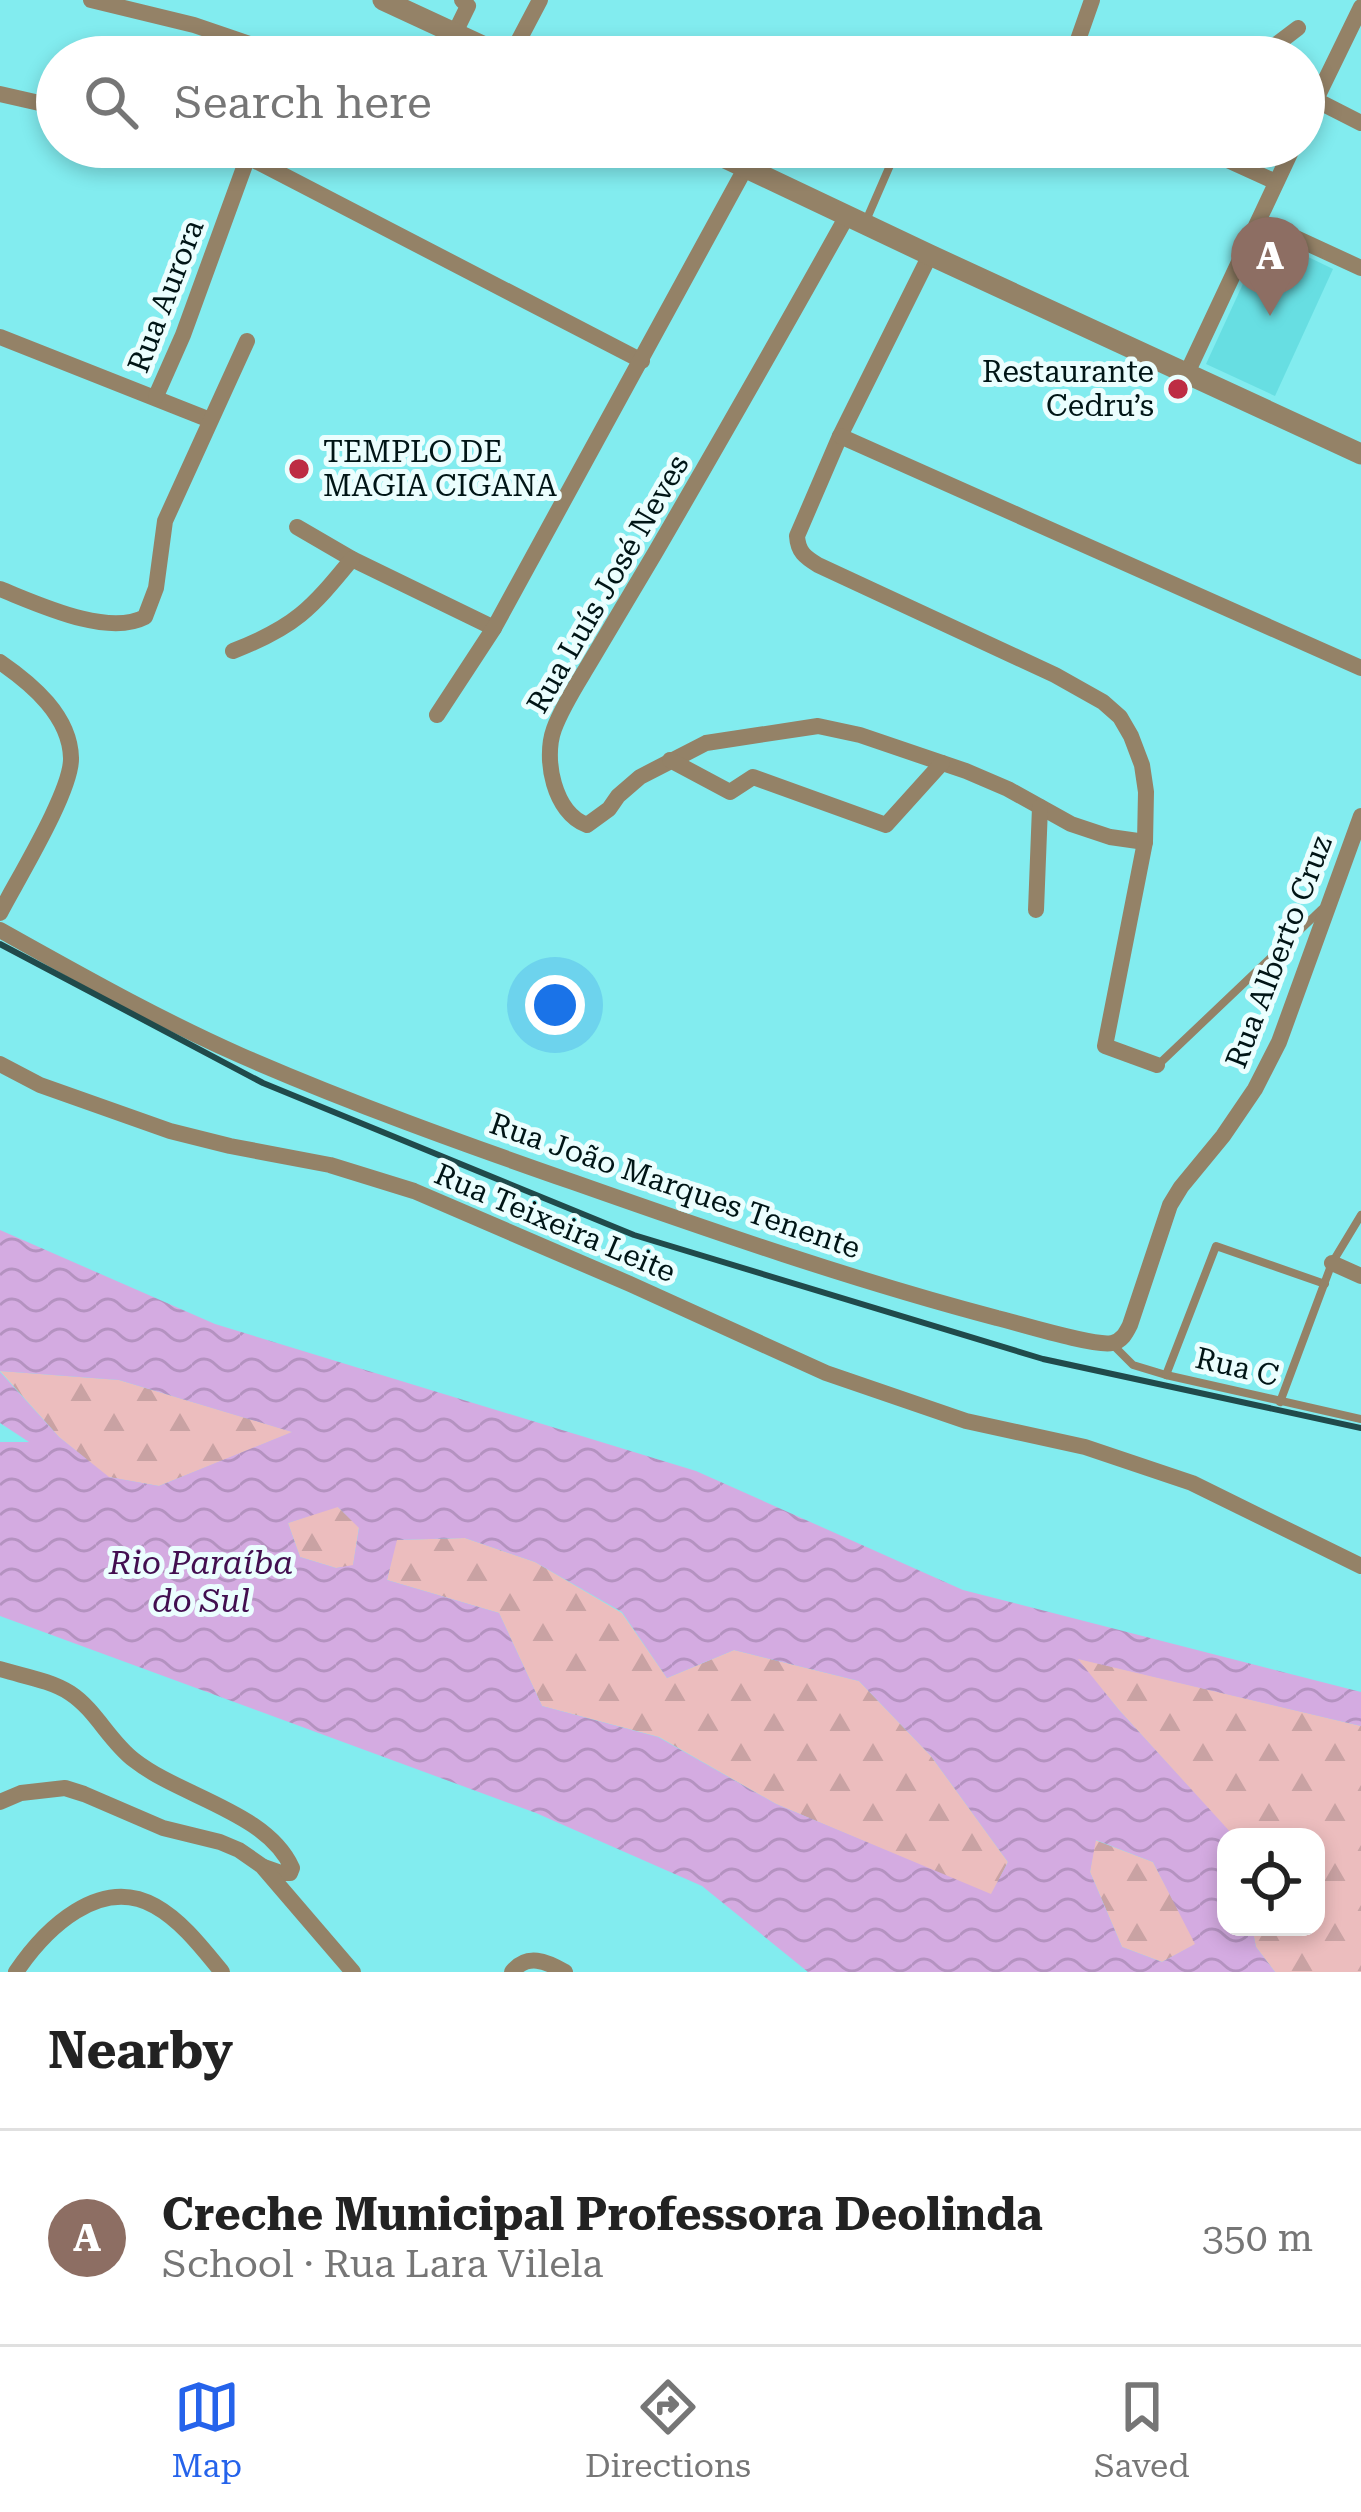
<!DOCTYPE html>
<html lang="en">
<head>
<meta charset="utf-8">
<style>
  :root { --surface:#fff; --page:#f2f2f2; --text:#222; --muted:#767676; --line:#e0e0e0; --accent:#2563eb }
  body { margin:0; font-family:"Roboto Serif",serif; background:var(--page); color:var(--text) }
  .controls { position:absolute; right:36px; bottom:36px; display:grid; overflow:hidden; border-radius:24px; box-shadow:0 6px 18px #0003 }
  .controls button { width:108px; height:108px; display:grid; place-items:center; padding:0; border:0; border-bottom:3px solid var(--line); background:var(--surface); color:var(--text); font:60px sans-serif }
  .you { position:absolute; left:555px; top:1005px; width:42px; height:42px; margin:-30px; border:9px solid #fff; border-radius:50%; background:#1a73e8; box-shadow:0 0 0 18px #1a73e833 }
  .badge { display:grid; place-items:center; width:78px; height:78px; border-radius:50%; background:var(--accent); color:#fff; font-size:39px; font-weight:700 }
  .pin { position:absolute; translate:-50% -99px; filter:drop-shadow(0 3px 6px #0008) }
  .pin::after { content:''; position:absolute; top:63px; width:42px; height:36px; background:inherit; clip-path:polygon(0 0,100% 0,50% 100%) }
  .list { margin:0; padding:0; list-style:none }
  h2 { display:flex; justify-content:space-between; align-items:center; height:156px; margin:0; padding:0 48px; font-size:51px }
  h2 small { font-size:39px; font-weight:400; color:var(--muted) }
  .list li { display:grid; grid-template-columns:78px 1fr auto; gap:36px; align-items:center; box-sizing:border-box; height:216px; padding:0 48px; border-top:3px solid var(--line) }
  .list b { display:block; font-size:45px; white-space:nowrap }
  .list p { margin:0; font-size:39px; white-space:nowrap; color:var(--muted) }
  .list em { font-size:39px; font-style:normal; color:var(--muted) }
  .icon { flex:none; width:66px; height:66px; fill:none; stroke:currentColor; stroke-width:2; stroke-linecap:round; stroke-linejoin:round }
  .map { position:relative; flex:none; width:1361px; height:1972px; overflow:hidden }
  .search { position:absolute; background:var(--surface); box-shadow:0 6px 18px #0003; left:36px; right:36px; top:36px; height:132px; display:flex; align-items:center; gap:30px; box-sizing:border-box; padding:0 42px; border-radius:66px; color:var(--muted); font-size:45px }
  .sheet { height:372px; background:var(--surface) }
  nav { display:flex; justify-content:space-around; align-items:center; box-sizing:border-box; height:168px; border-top:3px solid var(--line); background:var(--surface); font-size:33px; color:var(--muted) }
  nav a { display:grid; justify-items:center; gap:6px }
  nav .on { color:var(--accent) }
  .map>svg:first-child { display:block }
  .built { fill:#67dee2 }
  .forest { fill:url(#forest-firs) }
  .water { fill:url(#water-waves); fill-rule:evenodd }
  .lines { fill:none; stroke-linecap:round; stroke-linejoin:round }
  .service { stroke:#948267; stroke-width:8 }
  .minor { stroke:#948267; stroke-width:16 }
  .tertiary { stroke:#948267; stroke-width:21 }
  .rail { stroke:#204a4b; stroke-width:6 }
  .poi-dot { fill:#bd2c43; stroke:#ebfefe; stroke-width:4.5 }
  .labels { text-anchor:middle; stroke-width:10; stroke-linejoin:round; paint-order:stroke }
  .street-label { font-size:30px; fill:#001516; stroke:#ebfefe }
  .poi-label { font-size:30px; fill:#001516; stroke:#ebfefe; text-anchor:end }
  .water-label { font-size:33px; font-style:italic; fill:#420f50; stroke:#ebfefe }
</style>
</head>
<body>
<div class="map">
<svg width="1361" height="1972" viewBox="0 0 1361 1972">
  <defs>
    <pattern id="forest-firs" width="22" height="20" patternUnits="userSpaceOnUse" patternTransform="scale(3)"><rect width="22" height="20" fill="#ecbdbe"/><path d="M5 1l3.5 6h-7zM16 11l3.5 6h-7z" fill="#c9a2a3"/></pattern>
    <pattern id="water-waves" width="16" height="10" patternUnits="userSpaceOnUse" patternTransform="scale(3)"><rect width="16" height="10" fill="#d4abe1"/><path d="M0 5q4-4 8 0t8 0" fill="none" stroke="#b492c0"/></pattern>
  </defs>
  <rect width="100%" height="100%" fill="#82ecef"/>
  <path class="built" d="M1265,236L1333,269L1275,396L1206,364Z"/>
  <g class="forest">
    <path d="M0,1371L119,1380L293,1432L159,1486L108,1477L59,1437Z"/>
    <path d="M337,1506L359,1527L353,1566L336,1568L300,1557L288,1523Z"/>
    <path d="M465,1538L535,1562L622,1613L667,1678L734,1650L859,1681L931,1756L1008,1862L991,1895L776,1804L659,1737L542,1706L499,1613L387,1580L396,1540Z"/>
    <path d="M1076,1658L1361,1726V1972H1275L1256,1947L1252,1927H1316V1837H1234L1119,1710Z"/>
    <path d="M1095,1840L1153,1862L1196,1944L1162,1962L1122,1947L1090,1872Z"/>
  </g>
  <path class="water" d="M0,1230L215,1324L696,1471L963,1590L1361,1692V1726L1078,1659L1119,1710L1233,1835L1226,1837V1927H1252L1256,1947L1275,1972H808L702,1886L536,1813L0,1616V1442H29L0,1423V1372L59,1437L109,1477L159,1486L292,1432L119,1380L0,1371ZM338,1507L359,1528L353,1565L336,1568L300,1557L288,1523ZM465,1538L535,1562L622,1612L667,1678L734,1650L859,1681L931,1756L1008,1862L991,1894L776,1804L658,1737L542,1706L499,1613L387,1580L397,1540ZM1096,1840L1153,1862L1195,1944L1162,1962L1122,1947L1090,1872Z"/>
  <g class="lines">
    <g class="service">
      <path d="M856,147L890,165"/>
      <path d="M865,223L898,147"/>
      <path d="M1159,1064L1322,909"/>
      <path d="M1112,1344L1133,1365L1166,1375L1361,1419"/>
      <path d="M1166,1375L1216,1246L1325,1284"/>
      <path d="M1280,1402L1332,1263L1361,1215"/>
    </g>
    <g class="minor">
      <path d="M91,0L194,25L288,57"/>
      <path d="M443,57L468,6L462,0"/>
      <path d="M510,57L540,0"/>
      <path d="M1072,57L1092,0"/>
      <path d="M1260,57L1298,28"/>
      <path d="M0,94L57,107"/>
      <path d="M1304,94L1361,123"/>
      <path d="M1304,124L1361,7"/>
      <path d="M1199,147L1276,182"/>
      <path d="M248,157L642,361"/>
      <path d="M847,216C784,329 720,441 655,553C633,590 611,627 589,664C577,684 562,707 554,729C543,759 554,813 587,825L609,809L618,796L640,777L706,743L818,726L860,735L966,771L1008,789L1071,824L1110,837L1145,842"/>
      <path d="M1259,221L1361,268"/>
      <path d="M930,255L840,436L797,536C798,552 805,557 818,565L1055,675L1103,702L1120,717L1131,736L1142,765L1146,792L1145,842L1105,1046L1157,1065"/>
      <path d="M0,337L210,420"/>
      <path d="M1187,373L1293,147"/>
      <path d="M156,396L183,335L250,151"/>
      <path d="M840,436L1361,668"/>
      <path d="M297,527L352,559L494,628"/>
      <path d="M0,589C38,604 107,637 145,617L156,588L165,521L247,341"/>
      <path d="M233,651C295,627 311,609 352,559"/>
      <path d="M0,662C32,684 70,716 71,758C72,791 17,880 0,913"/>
      <path d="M437,715L494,628L746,167"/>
      <path d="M670,760L730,792L753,777L886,825L942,763"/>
      <path d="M1036,910L1040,807"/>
      <path d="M0,930C79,974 158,1019 242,1056C350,1103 461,1143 573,1182C712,1231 853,1280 997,1318C1018,1323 1095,1347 1112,1343C1122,1341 1126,1333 1130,1325L1170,1205L1181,1187L1223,1136L1255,1089L1279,1042L1361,816"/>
      <path d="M0,1064L40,1085L170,1131L230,1146L330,1165L414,1191L630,1284L826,1373L966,1421L1085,1447L1192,1483L1361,1566"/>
      <path d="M1332,1263L1361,1276"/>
      <path d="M0,1669C22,1676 50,1680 70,1693C96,1710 109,1741 134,1760C181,1797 267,1812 292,1868L290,1873H281L264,1867"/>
      <path d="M0,1802L21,1793L65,1788L84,1794L163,1828L220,1842L239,1850L262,1866L353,1972"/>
      <path d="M16,1972C45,1929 100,1875 155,1906C182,1921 203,1949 222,1972"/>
      <path d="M512,1972C527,1953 546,1961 565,1972"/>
    </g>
    <g class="tertiary">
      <path d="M383,0L506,57"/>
      <path d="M702,147L930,255L1361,454"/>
    </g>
    <path class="rail" d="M0,944L263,1083L634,1235L1043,1359L1361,1428"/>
  </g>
  <g class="poi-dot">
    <circle cx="1178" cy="389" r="12"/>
    <circle cx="299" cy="469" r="12"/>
  </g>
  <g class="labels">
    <g class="street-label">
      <text transform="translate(166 296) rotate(-69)" y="10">Rua Aurora</text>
      <text transform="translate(608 584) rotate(-60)" y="10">Rua Luís José Neves</text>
      <text transform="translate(1279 952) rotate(-69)" y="10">Rua Alberto Cruz</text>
      <text transform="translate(675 1186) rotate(19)" y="10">Rua João Marques Tenente</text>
      <text transform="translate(555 1223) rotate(23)" y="10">Rua Teixeira Leite</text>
      <text transform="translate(1237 1367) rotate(13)" y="10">Rua C</text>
    </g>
    <g class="poi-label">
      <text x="1154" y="382">Restaurante<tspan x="1154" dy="34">Cedru’s</tspan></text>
      <text x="323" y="462" text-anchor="start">TEMPLO DE<tspan x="323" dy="34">MAGIA CIGANA</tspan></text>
    </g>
    <g class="water-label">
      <text x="201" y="1574">Rio Paraíba<tspan x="201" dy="38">do Sul</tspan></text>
    </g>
  </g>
</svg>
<div class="controls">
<button><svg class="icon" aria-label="locate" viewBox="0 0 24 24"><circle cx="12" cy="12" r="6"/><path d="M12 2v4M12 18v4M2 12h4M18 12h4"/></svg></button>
</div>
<div class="you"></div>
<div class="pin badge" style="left:1270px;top:316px;background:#8d6e63">A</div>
<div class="search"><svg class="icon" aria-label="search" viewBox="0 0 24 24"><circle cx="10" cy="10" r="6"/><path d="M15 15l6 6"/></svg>Search here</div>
</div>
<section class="sheet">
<h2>Nearby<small></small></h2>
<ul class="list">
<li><span class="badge" style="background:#8d6e63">A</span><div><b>Creche Municipal Professora Deolinda</b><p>School · Rua Lara Vilela</p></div><em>350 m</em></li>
</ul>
</section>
<nav>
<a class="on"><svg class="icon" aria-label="map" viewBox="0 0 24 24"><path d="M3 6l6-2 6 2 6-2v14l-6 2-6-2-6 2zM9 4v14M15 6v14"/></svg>Map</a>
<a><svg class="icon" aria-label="directions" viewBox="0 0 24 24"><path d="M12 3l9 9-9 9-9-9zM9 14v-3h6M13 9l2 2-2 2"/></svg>Directions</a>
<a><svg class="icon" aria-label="saved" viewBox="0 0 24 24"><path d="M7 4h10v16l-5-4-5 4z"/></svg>Saved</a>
</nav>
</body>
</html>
